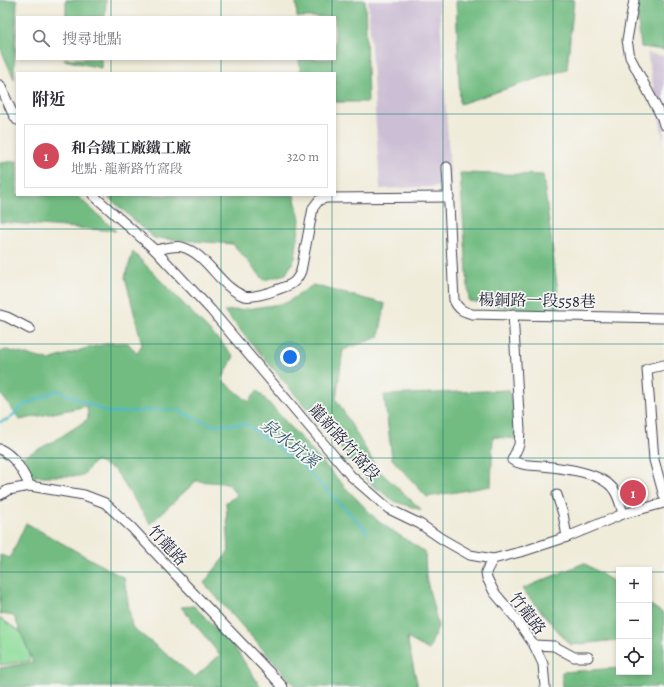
<!DOCTYPE html>
<html lang="zh-TW">
<head>
<meta charset="utf-8">
<style>
  :root { --surface:#fff; --page:#f2f2f3; --text:#2b2b33; --muted:#7c7c81; --line:#e1e1e2; --accent:#d1495b }
  body { margin:0; font-family:Alegreya,"Noto Serif TC",serif; background:var(--page); color:var(--text) }
  .controls { position:absolute; right:12px; bottom:12px; display:grid; overflow:hidden; border-radius:0px; box-shadow:0 2px 6px #0003 }
  .controls button { width:36px; height:36px; display:grid; place-items:center; padding:0; border:0; border-bottom:1px solid var(--line); background:var(--surface); color:var(--text); font:20px sans-serif }
  .you { position:absolute; left:290px; top:357px; width:14px; height:14px; margin:-10px; border:3px solid #fff; border-radius:50%; background:#1a73e8; box-shadow:0 0 0 6px #1a73e833 }
  .badge { display:grid; place-items:center; width:26px; height:26px; border-radius:50%; background:var(--accent); color:#fff; font-size:13px; font-weight:700 }
  .pin { position:absolute; translate:-50% -50%; border:2px solid #fff; box-shadow:0 1px 4px #0006 }
  .list { margin:0; padding:0; list-style:none }
  h2 { display:flex; justify-content:space-between; align-items:center; height:52px; margin:0; padding:0 16px; font-size:17px }
  h2 small { font-size:13px; font-weight:400; color:var(--muted) }
  .list li { display:grid; grid-template-columns:26px 1fr auto; gap:12px; align-items:center; box-sizing:border-box; height:64px; margin:0 8px 8px; padding:0 8px; border:1px solid var(--line); border-radius:0px }
  .list b { display:block; font-size:15px; white-space:nowrap }
  .list p { margin:0; font-size:13px; white-space:nowrap; color:var(--muted) }
  .list em { font-size:13px; font-style:normal; color:var(--muted) }
  .icon { flex:none; width:22px; height:22px; fill:none; stroke:currentColor; stroke-width:2; stroke-linecap:round; stroke-linejoin:round }
  .map { position:relative; flex:none; width:664px; height:687px; overflow:hidden }
  .search { position:absolute; background:var(--surface); box-shadow:0 2px 6px #0003; left:16px; top:16px; width:320px; height:44px; display:flex; align-items:center; gap:10px; box-sizing:border-box; padding:0 14px; border-radius:0px; color:var(--muted); font-size:15px }
  .panel { position:absolute; background:var(--surface); box-shadow:0 2px 6px #0003; left:16px; top:72px; width:320px; height:124px; border-radius:0px }
  .map>svg:first-child { display:block }
  .industrial { fill:#ccbed4 }
  .green { fill:#8ddc9a; stroke:#587f6a }
  .forest { fill:#72bc82; stroke:#4a6f5e }
  .lines { fill:none; stroke-linecap:round; stroke-linejoin:round }
  .stream { stroke:#4dbac7; stroke-width:2.5 }
  .building { fill:#c392c1 }
  .minor-casing { stroke:#414053; stroke-width:11 }
  .minor { stroke:#fff; stroke-width:9 }
  .grid { fill:none; stroke:#0f766e; stroke-width:1; stroke-opacity:0.55 }
  .labels { text-anchor:middle; stroke-width:3.5; stroke-linejoin:round; paint-order:stroke }
  .street-label { font-size:16px; fill:#22223b; stroke:#f6f6f2 }
  .water-label { font-size:17px; font-style:italic; fill:#31576c; stroke:#f6f6f2 }
</style>
</head>
<body>
<div class="map">
<svg width="664" height="687" viewBox="0 0 664 687">
  <rect width="100%" height="100%" fill="#f6f6f2"/>
  <filter id="ink" filterUnits="userSpaceOnUse"><feTurbulence type="fractalNoise" baseFrequency=".025" numOctaves="2"/><feDisplacementMap in="SourceGraphic" scale="8" xChannelSelector="R" yChannelSelector="G"/><feConvolveMatrix kernelMatrix="1 2 1 2 8 2 1 2 1" color-interpolation-filters="sRGB"/></filter>
  <filter id="wash" filterUnits="userSpaceOnUse"><feTurbulence type="fractalNoise" baseFrequency=".012" numOctaves="4" result="noise"/><feDisplacementMap in="SourceGraphic" scale="16" xChannelSelector="R" yChannelSelector="G"/><feGaussianBlur stdDeviation="0.9" result="paint"/><feColorMatrix in="noise" values="0 0 0 0 0 0 0 0 0 0 0 0 0 0 0 0 0 1.4 0 .05"/><feComposite in="paint" operator="in"/></filter>
  <g filter="url(#wash)">
    <rect width="100%" height="100%" fill="#f0ecda"/>
    <g class="industrial">
      <path d="M368,0H439L451,186L380,189Z"/>
      <path d="M647,53L664,56V142Z"/>
    </g>
    <path class="green" d="M0,618L32,640L29,661L0,665Z"/>
    <g class="forest">
      <path d="M0,0H17L14,79L0,47Z"/>
      <path d="M66,0H106L105,17H66Z"/>
      <path d="M296,0H365L368,102H335V73H300L299,59H335V17H297Z"/>
      <path d="M456,0H574L567,69L460,104Z"/>
      <path d="M637,0H664V50L641,47L636,4Z"/>
      <path d="M64,59H101V68L64,60Z"/>
      <path d="M17,161V195H76L116,231L0,222V163Z"/>
      <path d="M460,173L543,175L561,316L469,301Z"/>
      <path d="M106,195H294L300,220L295,258L286,274L264,280L233,244L154,238Z"/>
      <path d="M133,252L234,356L222,380L249,402L257,390L344,486L379,522L425,552L426,577L438,626L429,650L407,638L417,683V687H296L204,583L229,551L226,502L237,496L230,485L222,483L196,481L150,524L115,470L95,461L82,476H24L15,461L56,440L88,419L87,406L20,420L0,393V352L6,350L49,360L87,348L112,343H128L137,354L142,344L125,277Z"/>
      <path d="M313,285L385,304L379,337L343,350L336,399L378,470L422,510L396,502L372,485L224,311L247,309L286,303Z"/>
      <path d="M509,390L519,439L493,437L491,486L427,497L392,459L384,395Z"/>
      <path d="M26,523L124,578L132,627L195,677L220,655L181,607L194,606L233,645L261,687H0V668L33,662L14,616L0,614V555L10,558Z"/>
      <path d="M584,563L619,585V640L570,645L522,589Z"/>
      <path d="M649,604L664,614V687H562V672L619,668V672H649Z"/>
    </g>
    <g class="lines">
      <path class="stream" d="M0,422L9,419L22,406L58,390L109,413L174,409L212,425L246,424L302,465L368,532"/>
    </g>
    <g id="blocks">
      <path class="building" d="M634,482L640,503L631,506L628,483Z"/>
    </g>
  </g>
  <g filter="url(#ink)">
    <use href="#blocks" fill-opacity="0" stroke="#414053" stroke-width="1"/>
    <g class="lines">
      <g class="minor-casing">
        <g id="minor">
          <path d="M634,0L627,40L630,57L662,118L664,125"/>
          <path d="M0,85L12,112L17,120"/>
          <path d="M447,167L454,300C458,309 462,311 472,314L664,318"/>
          <path d="M93,195L155,250L211,310L351,476L389,509L420,524L442,539L470,555L493,559L524,551L567,537L623,514L664,503"/>
          <path d="M155,250C163,249 175,245 182,247C208,254 218,286 244,296C251,298 269,293 276,290C290,285 295,285 301,271L313,208L319,200L327,198L449,197"/>
          <path d="M513,314L520,430L519,445L512,460C523,466 530,465 542,466C563,468 602,472 614,490C619,497 621,507 623,514"/>
          <path d="M0,315L7,317L30,329"/>
          <path d="M664,365L647,369L654,460L664,496"/>
          <path d="M0,449C16,457 22,471 30,486"/>
          <path d="M0,495L8,490L30,486L84,495L105,503L132,528L176,575L274,677L283,687"/>
          <path d="M557,495L563,514L567,537"/>
          <path d="M493,559L486,572L487,578L494,592L514,616L534,645L543,664L545,687"/>
          <path d="M534,645L554,646L574,657H588"/>
        </g>
      </g>
      <use href="#minor" class="minor"/>
    </g>
  </g>
  <path class="grid" d="M111,0V17M221,0V17M332,0V17M443,0V687M553,0V687M111,59V73M221,59V73M332,59V73M0,114H17M335,114H664M111,195V687M221,195V687M332,195V687M0,229H664M0,344H664M0,458H664M0,572H619M649,572H664"/>
  <g class="labels">
    <g class="street-label">
      <text transform="translate(537 300) rotate(1)" y="6">楊銅路一段558巷</text>
      <text transform="translate(345 442) rotate(48)" y="6">龍新路竹窩段</text>
      <text transform="translate(168 545) rotate(47)" y="6">竹龍路</text>
      <text transform="translate(528 613) rotate(53)" y="6">竹龍路</text>
    </g>
    <g class="water-label">
      <text transform="translate(290 443) rotate(38)" y="6">泉水坑溪</text>
    </g>
  </g>
</svg>
<div class="controls">
<button>+</button>
<button>−</button>
<button><svg class="icon" aria-label="locate" viewBox="0 0 24 24"><circle cx="12" cy="12" r="6"/><path d="M12 2v4M12 18v4M2 12h4M18 12h4"/></svg></button>
</div>
<div class="you"></div>
<div class="pin badge" style="left:633px;top:493px">1</div>
<div class="search"><svg class="icon" aria-label="search" viewBox="0 0 24 24"><circle cx="10" cy="10" r="6"/><path d="M15 15l6 6"/></svg>搜尋地點</div>
<section class="panel">
<h2>附近<small></small></h2>
<ul class="list">
<li><span class="badge">1</span><div><b>和合鐵工廠鐵工廠</b><p>地點 · 龍新路竹窩段</p></div><em>320 m</em></li>
</ul>
</section>
</div>
</body>
</html>
